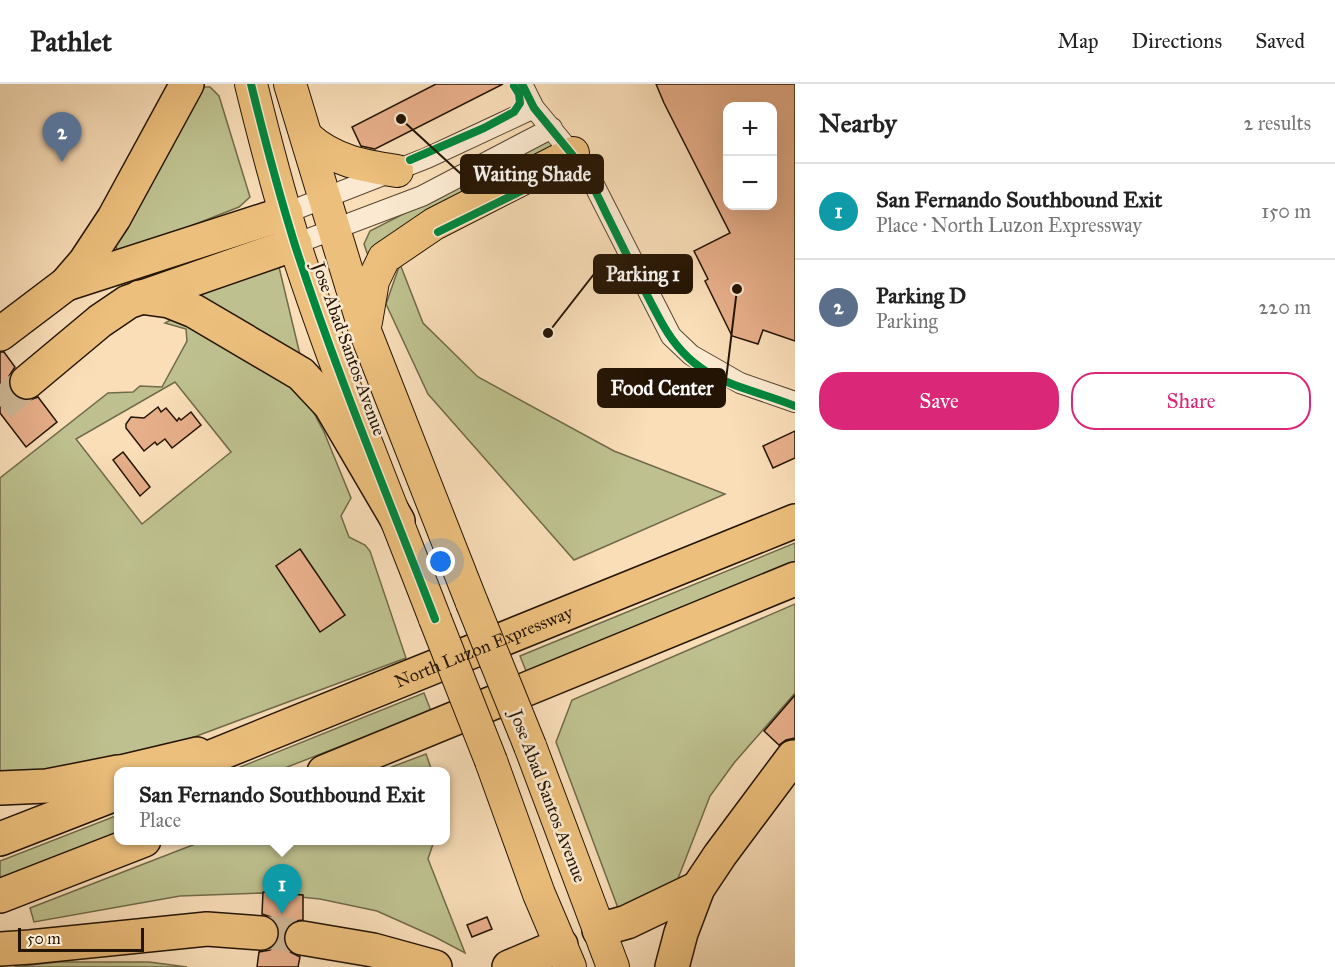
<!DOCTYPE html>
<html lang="en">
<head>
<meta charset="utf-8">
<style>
  :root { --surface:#fff; --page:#f2f2f2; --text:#222; --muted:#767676; --line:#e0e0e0; --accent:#db2777 }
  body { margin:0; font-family:"IM FELL Great Primer",serif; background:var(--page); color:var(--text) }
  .controls { position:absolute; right:18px; top:18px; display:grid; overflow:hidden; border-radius:12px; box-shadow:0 6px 24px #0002 }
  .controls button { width:54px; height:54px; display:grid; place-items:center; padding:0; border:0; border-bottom:2px solid var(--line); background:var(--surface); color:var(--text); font:30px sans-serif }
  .scale { position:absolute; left:18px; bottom:15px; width:126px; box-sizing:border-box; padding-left:6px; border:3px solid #241403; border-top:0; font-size:16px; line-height:21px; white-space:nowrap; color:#241403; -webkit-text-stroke:4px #fbead1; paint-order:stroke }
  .you { position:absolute; left:441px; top:478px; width:21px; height:21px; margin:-15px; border:4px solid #fff; border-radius:50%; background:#1a73e8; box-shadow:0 0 0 9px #1a73e833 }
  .badge { display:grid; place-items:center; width:39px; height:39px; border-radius:50%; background:var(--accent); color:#fff; font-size:20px; font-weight:700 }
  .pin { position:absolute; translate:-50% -50px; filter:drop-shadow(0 2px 3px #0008) }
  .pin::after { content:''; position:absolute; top:32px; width:21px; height:18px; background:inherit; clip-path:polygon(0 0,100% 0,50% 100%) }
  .popup { position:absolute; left:114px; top:683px; width:336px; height:78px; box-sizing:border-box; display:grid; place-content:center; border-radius:12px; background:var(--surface); filter:drop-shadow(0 2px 4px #0005); font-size:20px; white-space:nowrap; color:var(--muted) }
  .popup b { font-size:22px; color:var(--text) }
  .popup::after { content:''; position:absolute; left:50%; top:100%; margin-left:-12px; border:12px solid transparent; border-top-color:var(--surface) }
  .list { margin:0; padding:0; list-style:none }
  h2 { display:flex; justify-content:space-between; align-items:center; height:78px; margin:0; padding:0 24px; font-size:26px }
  h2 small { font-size:20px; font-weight:400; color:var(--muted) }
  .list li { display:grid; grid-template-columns:39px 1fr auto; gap:18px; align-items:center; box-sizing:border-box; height:96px; padding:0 24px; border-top:2px solid var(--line) }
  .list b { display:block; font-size:22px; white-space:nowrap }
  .list p { margin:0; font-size:20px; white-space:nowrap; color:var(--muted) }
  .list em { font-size:20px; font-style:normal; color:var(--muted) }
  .actions { display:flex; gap:12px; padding:18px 24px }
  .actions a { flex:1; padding:14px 0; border:2px solid var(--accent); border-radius:24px; text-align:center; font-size:21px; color:var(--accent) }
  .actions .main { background:var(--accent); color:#fff }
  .map { position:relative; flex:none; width:795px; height:883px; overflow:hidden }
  header { display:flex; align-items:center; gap:36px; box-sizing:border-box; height:84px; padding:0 30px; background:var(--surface); border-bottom:2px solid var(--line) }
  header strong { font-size:28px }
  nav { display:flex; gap:33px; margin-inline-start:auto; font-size:21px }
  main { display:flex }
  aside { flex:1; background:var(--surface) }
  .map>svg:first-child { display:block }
  .green { fill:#bec18f; stroke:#716a49; stroke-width:1.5; fill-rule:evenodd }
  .building { fill:#e7af8a; stroke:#241403; stroke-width:1.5; fill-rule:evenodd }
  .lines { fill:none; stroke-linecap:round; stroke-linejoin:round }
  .motorway-tunnel { stroke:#ceb694; stroke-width:33; stroke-dasharray:33 16; stroke-linecap:butt }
  .minor-casing { stroke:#594630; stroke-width:22 }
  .trunk-casing { stroke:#241403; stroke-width:34 }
  .motorway-casing { stroke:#241403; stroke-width:36 }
  .minor { stroke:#fbead1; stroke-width:20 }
  .trunk { stroke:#ecbf7c; stroke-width:32 }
  .motorway { stroke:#ecbf7c; stroke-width:33 }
  .trunk-bridge-casing { stroke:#241403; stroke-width:34; stroke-linecap:butt }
  .trunk-bridge { stroke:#ecbf7c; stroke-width:32 }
  .cycleway-casing { stroke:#fbead1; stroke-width:11 }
  .cycleway { stroke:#00873e; stroke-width:8 }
  .labels { text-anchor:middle; stroke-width:5; stroke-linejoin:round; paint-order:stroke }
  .street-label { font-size:18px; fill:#241403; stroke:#fbead1 }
  .leader { fill:none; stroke:#241403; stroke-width:2 }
  .callout-dot { fill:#241403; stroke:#fbead1; stroke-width:2 }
  .callout { fill:#241403; stroke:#241403; stroke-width:2 }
  .callout-label { font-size:20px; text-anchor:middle; font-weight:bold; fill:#fff }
</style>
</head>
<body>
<header>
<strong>Pathlet</strong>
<nav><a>Map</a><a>Directions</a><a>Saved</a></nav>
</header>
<main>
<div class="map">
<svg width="795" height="883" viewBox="0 0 795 883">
  <rect width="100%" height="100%" fill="#f9deb8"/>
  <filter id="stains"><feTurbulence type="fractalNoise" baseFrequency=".00333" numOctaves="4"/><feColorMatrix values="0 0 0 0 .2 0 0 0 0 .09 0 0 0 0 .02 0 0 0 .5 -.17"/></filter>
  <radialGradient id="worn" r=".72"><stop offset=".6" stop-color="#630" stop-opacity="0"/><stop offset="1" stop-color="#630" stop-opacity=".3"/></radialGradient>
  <g class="green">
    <path d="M199,3H210L219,12L250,113L239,123L122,169L117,166L116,161Z"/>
    <path d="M550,55L557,62L372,172L367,169L364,160L370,147Z"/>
    <path d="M400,180L423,239L478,293L614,367L725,410L574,476L428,310L386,220Z"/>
    <path d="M279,183L302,279L186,211Z"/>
    <path d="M179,231L262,275L308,318L324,348L351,414L341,432L349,453L365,461L370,467L406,574L178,659L93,683L0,692V394L108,309L133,308L140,302L162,303L187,257L186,245L165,239ZM175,298L231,368L142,440L76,355Z"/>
    <path d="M795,459V478L526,587L520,572Z"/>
    <path d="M795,520V609L734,679L710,712L674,805L618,824L556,658L572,616Z"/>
    <path d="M424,609L431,627L277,687L228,688Z"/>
    <path d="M426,670L432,687H381Z"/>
    <path d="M118,731V749L0,794V777Z"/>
    <path d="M203,757H434L428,775L465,869L435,853L377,827L320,815L260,809L180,812L34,838L30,824Z"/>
    <path d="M58,878H149L187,883H14Z"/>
  </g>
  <g class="building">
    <path d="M436,0H503L375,65L361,62L352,43Z"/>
    <path d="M656,0H795V257L763,246L758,260L732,252L705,197L708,195L694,167L730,149L664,19ZM728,22H772V122H728Z"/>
    <path d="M0,268H4L15,283L9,292V302L12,310L21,316H30L38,313L57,338L26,363L0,329Z"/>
    <path d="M158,323L161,328L166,324L177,337L179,334L181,336L191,328L201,341L172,364L165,355L157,361L155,358L144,367L126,344V340L131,333L144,334Z"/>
    <path d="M795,347V374L773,384L763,362Z"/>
    <path d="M123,368L150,403L140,412L113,376Z"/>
    <path d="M300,465L345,531L320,548L276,482Z"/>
    <path d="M795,611V654L786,656L779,661L764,647Z"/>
    <path d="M263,808L303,811V836L295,837L288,842L283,851L285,861L290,868L300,873L298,883H257L259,868L270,866L277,859L280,851L278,840L271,833L262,830Z"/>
    <path d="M487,833L492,845L472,853L467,841Z"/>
  </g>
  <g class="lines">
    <g class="motorway-tunnel">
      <path d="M0,322L27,298"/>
      <path d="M261,849H278L302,854"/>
    </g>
    <g class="minor-casing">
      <g id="minor">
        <path d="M522,0L534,24L588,89L671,252L691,271L740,299L795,318"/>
        <path d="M286,129L427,74L534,24"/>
        <path d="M295,160L422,112L552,44"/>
      </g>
    </g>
    <g class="trunk-casing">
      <g id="trunk">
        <path d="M251,0C264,53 278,106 294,158C335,286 387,410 435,535"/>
        <path d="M290,0L365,247L472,519"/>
        <path d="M307,53C333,77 364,82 397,87"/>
        <path d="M366,238L373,197L384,174L434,140L573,69"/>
        <path d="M530,662L613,883"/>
        <path d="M491,677L539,810L570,883"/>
      </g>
    </g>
    <g class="motorway-casing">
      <g id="motorway">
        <path d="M66,200L286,129"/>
        <path d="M140,213L169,217L194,227L301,290L330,321L398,437"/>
        <path d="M0,250L66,200L85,178L114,134L187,0"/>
        <path d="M27,298L100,237L128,218L295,160"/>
        <path d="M121,688L197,670"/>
        <path id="s1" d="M174,688L795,437"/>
        <path d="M324,688L795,495"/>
        <path d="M0,704L47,702L118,688"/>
        <path d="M0,755L118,709"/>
        <path d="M0,812L144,756"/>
        <path d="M599,846L627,838L698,804"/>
        <path d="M302,854L373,866L435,883"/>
        <path d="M0,865L30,863L207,845L261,849"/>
        <path d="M509,883L561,861"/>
        <path d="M672,883L681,849L698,804L720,771L793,673"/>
      </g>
    </g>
    <use href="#minor" class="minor"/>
    <use href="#trunk" class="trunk"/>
    <use href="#motorway" class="motorway"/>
    <g class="trunk-bridge-casing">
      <g id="trunk-bridge">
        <path d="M472,519L530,662"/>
        <path d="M435,535L491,677"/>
      </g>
    </g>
    <use href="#trunk-bridge" class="trunk-bridge"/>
    <g class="cycleway-casing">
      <g id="cycleway">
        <path d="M251,0C264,53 278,106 294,158C335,286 387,410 435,535"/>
        <path d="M522,0L534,24L588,90"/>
        <path d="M410,76L484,44L514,28L520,19L519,10L514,2"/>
        <path d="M438,148L564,86C572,85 579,85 585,91C595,103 602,122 609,135C627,171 644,207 663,241C696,299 739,300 795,322"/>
      </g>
    </g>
    <use href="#cycleway" class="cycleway"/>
  </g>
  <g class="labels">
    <g class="street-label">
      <text transform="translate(349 265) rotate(70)" y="6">Jose Abad Santos Avenue</text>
      <text dy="6" stroke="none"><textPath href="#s1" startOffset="334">North Luzon Expressway</textPath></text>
      <text transform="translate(548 712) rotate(69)" y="6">Jose Abad Santos Avenue</text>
    </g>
  </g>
  <path class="leader" d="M401 35L461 90M548 249L594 190M737 205L725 304"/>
  <g class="callout-dot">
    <circle cx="401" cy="35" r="6"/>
    <circle cx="548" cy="249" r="6"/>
    <circle cx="737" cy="205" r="6"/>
  </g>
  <g class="callout">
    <rect x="461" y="71" width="142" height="38" rx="6"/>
    <rect x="594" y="171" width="98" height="38" rx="6"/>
    <rect x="598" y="285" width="127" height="38" rx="6"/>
  </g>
  <g class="callout-label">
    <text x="532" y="97">Waiting Shade</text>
    <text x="643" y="197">Parking 1</text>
    <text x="662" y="311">Food Center</text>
  </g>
  <rect width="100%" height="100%" filter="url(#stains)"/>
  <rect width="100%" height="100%" fill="url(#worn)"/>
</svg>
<div class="controls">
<button>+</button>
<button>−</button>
</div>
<div class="scale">50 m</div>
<div class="you"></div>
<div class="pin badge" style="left:282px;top:830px;background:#0f9aa8">1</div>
<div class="popup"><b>San Fernando Southbound Exit</b>Place</div>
<div class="pin badge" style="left:62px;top:78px;background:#5c6f8a">2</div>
</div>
<aside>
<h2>Nearby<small>2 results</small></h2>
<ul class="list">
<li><span class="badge" style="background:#0f9aa8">1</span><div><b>San Fernando Southbound Exit</b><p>Place · North Luzon Expressway</p></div><em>150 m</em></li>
<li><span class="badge" style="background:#5c6f8a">2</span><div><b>Parking D</b><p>Parking</p></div><em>220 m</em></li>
</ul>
<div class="actions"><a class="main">Save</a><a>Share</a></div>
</aside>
</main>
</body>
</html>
